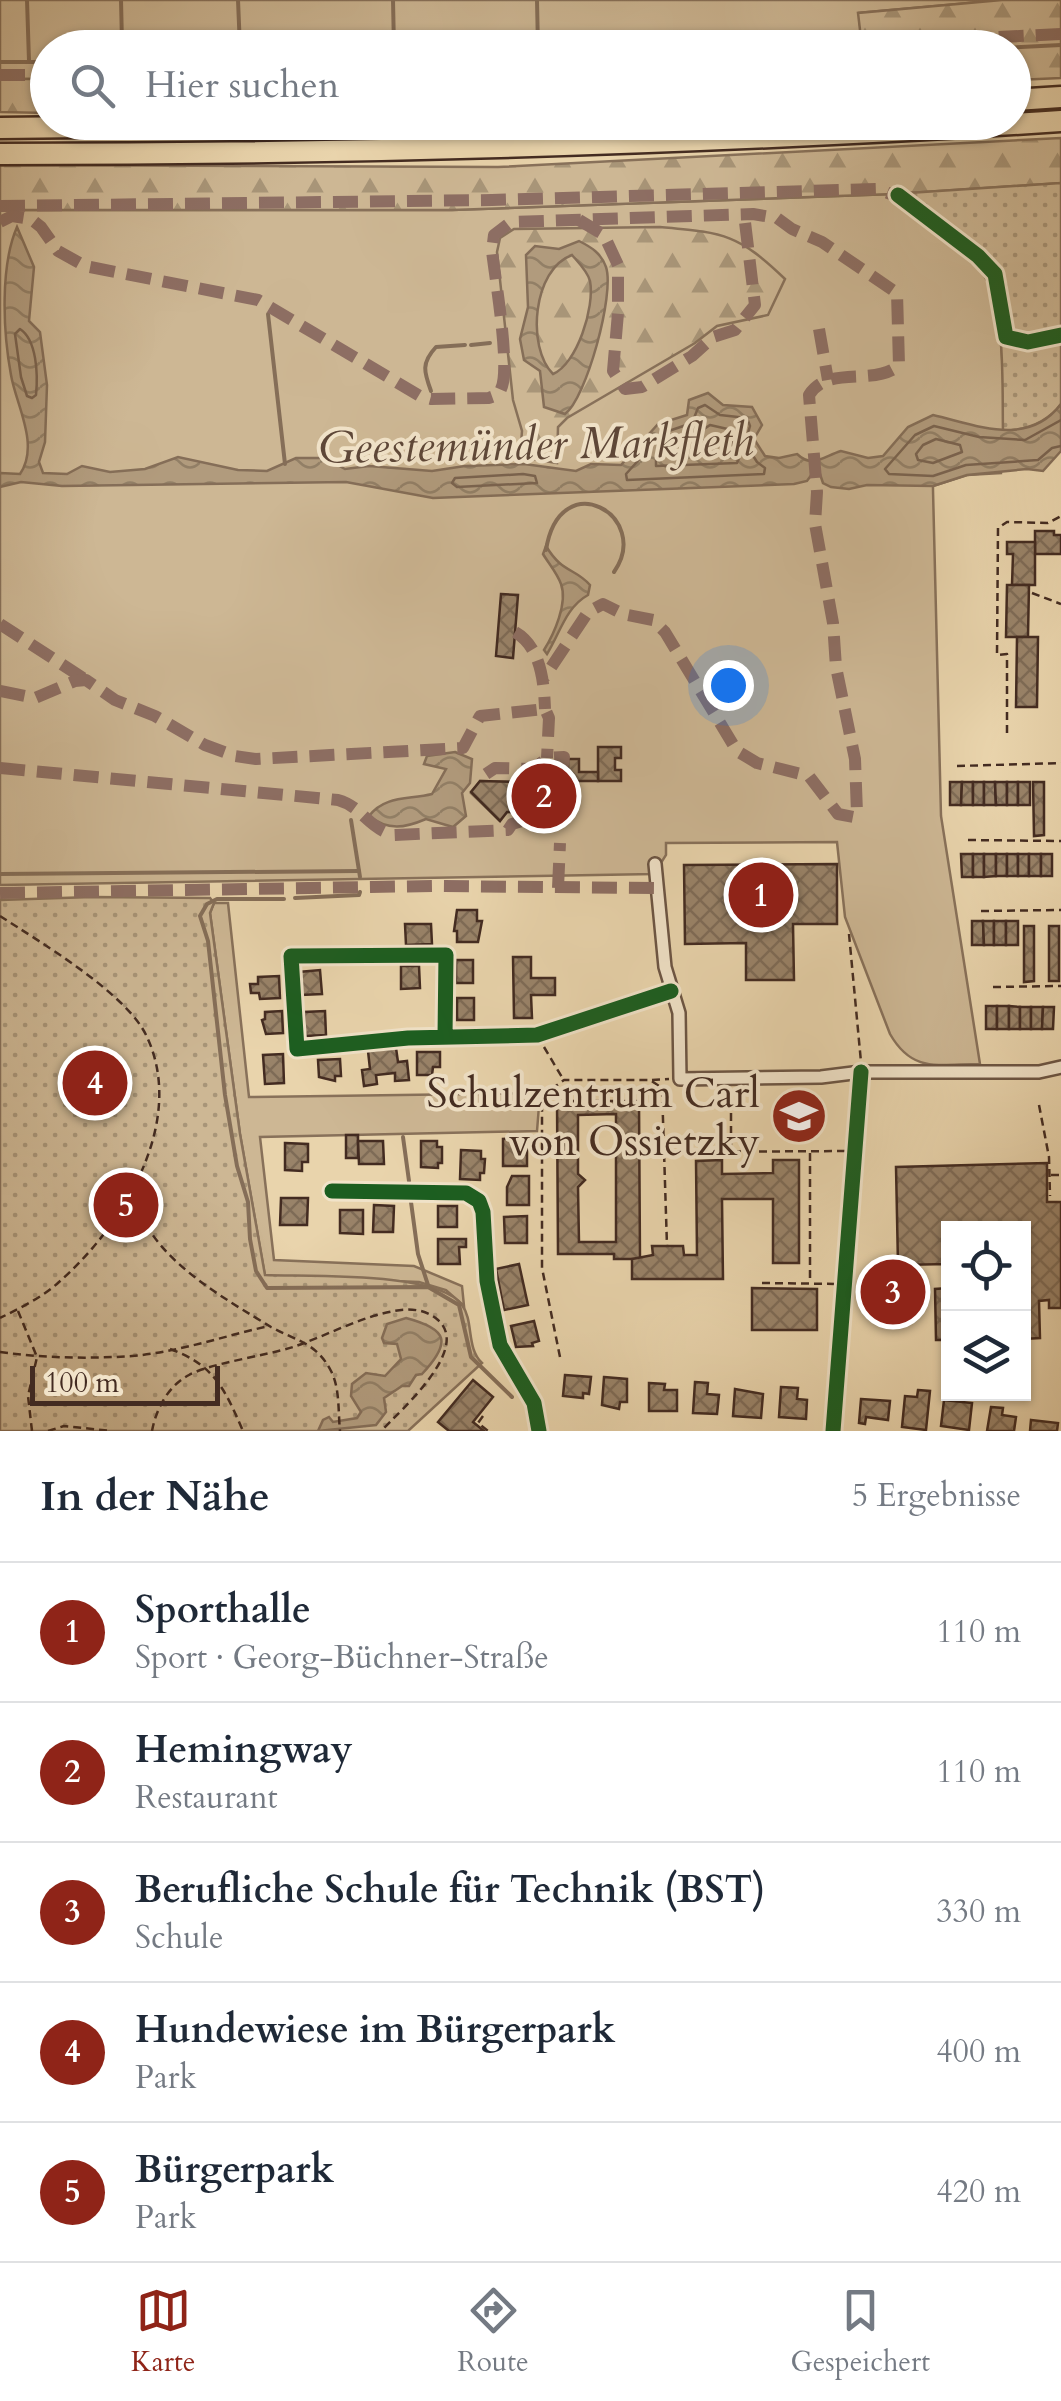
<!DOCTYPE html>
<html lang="de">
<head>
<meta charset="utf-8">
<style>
  :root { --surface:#fff; --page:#f2f2f3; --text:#1f2937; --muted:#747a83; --line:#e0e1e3; --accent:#8f2418 }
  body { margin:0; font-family:Cardo,serif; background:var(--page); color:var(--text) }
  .controls { position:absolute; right:30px; bottom:30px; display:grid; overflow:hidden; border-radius:0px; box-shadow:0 2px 8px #0004 }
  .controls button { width:90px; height:90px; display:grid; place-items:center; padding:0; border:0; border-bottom:2px solid var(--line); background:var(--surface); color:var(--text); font:50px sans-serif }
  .scale { position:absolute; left:30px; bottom:25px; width:190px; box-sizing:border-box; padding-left:10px; border:5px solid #432b21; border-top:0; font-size:28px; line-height:35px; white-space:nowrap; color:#432b21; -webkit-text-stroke:8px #f1e3c9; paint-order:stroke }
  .you { position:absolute; left:728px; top:685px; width:35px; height:35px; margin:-25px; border:8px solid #fff; border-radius:50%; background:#1a73e8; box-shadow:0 0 0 15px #1a73e833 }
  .badge { display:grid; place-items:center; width:65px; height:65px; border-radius:50%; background:var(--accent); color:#fff; font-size:32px; font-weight:700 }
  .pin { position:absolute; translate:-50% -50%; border:5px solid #fff; box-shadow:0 2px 10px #0006 }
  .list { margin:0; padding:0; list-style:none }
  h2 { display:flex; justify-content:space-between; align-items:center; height:130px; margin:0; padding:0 40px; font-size:42px }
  h2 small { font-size:32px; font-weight:400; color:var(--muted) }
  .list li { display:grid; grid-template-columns:65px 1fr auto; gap:30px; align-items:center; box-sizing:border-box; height:140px; padding:0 40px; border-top:2px solid var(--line) }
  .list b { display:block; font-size:38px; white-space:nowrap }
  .list p { margin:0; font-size:32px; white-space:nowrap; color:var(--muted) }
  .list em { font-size:32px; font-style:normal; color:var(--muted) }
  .icon { flex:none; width:55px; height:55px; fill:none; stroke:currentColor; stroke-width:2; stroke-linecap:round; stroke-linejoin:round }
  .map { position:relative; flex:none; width:1061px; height:1431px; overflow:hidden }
  .search { position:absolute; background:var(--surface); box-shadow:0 2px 8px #0004; left:30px; right:30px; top:30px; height:110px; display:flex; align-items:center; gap:25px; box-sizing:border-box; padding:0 35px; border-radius:55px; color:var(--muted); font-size:38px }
  .sheet { height:830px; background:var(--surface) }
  nav { display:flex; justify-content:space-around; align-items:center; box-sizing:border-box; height:140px; border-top:2px solid var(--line); background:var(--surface); font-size:28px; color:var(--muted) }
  nav a { display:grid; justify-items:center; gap:5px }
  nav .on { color:var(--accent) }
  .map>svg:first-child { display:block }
  .green { fill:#cdb794; stroke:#88715a; stroke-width:2.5; fill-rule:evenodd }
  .forest { fill:url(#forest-firs); stroke:#88715a; stroke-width:2.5 }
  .park { fill:url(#park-dots); stroke:#88715a; stroke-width:2.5 }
  .water { fill:url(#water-waves); stroke:#856e58; stroke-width:2.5; fill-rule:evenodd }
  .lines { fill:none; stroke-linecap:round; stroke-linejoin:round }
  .shore { stroke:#7a634f; stroke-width:2.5 }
  .stream { stroke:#856e58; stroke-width:4 }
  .building { fill:url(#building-cross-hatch); stroke:#432b21; stroke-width:2.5; fill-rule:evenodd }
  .minor-casing { stroke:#6c5544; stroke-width:16 }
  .motorway-casing { stroke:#432b21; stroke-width:25 }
  .path { stroke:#432b21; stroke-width:2.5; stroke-dasharray:8 5; stroke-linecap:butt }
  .minor { stroke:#f1e3c9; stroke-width:11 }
  .motorway { stroke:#e9d4ac; stroke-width:20 }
  .quiet { stroke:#8d6e63; stroke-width:12; stroke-dasharray:25 12; stroke-linecap:butt }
  .cycleway-casing { stroke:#f1e3c9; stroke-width:21 }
  .cycleway { stroke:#1b5e20; stroke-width:15 }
  .labels { text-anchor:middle; stroke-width:8; stroke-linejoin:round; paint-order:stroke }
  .poi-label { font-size:42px; fill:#432b21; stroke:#f1e3c9; text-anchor:end }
  .water-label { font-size:45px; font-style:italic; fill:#5e4738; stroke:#f1e3c9 }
</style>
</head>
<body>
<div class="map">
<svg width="1061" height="1431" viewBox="0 0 1061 1431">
  <defs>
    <pattern id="forest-firs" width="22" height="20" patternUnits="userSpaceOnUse" patternTransform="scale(2.5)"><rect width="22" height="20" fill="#cdb794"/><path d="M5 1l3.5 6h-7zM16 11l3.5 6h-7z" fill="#a89578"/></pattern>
    <pattern id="park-dots" width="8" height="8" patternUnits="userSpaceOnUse" patternTransform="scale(2.5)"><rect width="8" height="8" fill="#cdb794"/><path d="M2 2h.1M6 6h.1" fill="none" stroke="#a89578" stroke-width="1.8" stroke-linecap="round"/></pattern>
    <pattern id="water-waves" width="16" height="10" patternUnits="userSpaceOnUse" patternTransform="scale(2.5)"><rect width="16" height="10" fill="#b19b7d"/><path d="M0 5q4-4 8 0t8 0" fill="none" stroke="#927f66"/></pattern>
    <pattern id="building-cross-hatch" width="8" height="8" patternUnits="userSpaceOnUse" patternTransform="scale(2.5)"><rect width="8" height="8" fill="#998369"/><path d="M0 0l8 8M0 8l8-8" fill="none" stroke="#7e6b56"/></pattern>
  </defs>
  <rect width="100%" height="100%" fill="#e9d4ac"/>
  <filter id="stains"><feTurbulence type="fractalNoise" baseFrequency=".002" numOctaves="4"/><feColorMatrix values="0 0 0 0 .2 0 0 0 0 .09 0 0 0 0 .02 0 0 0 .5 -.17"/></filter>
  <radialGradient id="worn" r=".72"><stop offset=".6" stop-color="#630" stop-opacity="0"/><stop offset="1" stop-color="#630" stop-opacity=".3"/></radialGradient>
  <g class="green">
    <path d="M0,0H1002L859,13L862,47L48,48L47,79H0Z"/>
    <path d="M893,194C923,219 965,245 986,278C1007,313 1005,430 1001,473L967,475L933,486V490L941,816L980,1064C939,1064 913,1074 890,1034L845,917L837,842L666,843V855L654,874L0,885V210H452ZM525,769L556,790L528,820L520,812H507L499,820L471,793L480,781L524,782Z"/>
    <path d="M214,903H228L249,1097L540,1093L537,1131L260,1137L274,1260L414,1266L462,1286L464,1306L446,1290L419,1282L265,1276L240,1134L210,913Z"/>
  </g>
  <g class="forest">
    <path d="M1002,0H1061V78L1014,80V48L862,47L858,13Z"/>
    <path d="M0,79H47V113L0,112Z"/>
    <path d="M1061,138V183L893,194L452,210H0V165L498,167Z"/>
    <path d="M660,227C724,233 737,233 785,279L768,315L717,326L695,343L567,418L558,427L557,463L520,457L522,431L513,400L497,252L500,238L514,229Z"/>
  </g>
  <g class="park">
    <path d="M1061,183V404C1047,423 1026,430 1003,431C1002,392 1006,309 985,277C962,244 923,220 893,194Z"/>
    <path d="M92,897L210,898L214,903L210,913L240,1134L265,1275C307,1277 438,1271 462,1305C474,1321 466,1348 482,1363L408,1431H0V900Z"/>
  </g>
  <g class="water">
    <path d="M17,227L34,267L29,321L40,332L47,385L45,442L39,462L43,473L67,474L82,466L110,472L145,469L178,457L238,470L267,471L296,458H325L345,469L369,466L432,471L465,466L524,464L576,471L591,464L621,465L658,424L687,415L689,400L708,393L723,405L752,407L762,425L754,439L765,456L779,458L797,454C813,469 824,456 841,451L868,458L883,456L908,427L933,415C977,425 1028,448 1061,404V451L1043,471L1027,469L967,475L933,486L867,485L849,489L831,487L823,483L820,474H812L807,481L794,484L433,498L346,482L62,486L21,482L0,487V473L20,474C40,445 16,405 11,375C3,332 0,266 17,227Z"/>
    <path d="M579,241C591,247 601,253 606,267C615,294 586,399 565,414L544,407L540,371L524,360L520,339L528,307L526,255L535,246L559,249ZM572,255C578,262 588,272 590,281C595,307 577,364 553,374C526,347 533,269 572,255Z"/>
    <path d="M546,546C562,573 575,568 590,585L588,595C566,607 560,633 547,654L544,650C554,634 568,603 561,584C557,573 549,564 543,554Z"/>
    <path d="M455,752L472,759L470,783L462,793L466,816L453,827L426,819C405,828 388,831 369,816C385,795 409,800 432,794L446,769L424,764L427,756Z"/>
    <path d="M406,1318C448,1329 452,1342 422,1374L416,1375L409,1386H402L384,1398L386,1412L376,1425L318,1431L323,1420L329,1417L333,1422L357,1418L361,1412L351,1396L352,1384L366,1373L385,1376L401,1359L397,1344L384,1343L382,1338L387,1324Z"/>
  </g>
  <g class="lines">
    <g class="shore">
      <path d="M20,329C37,340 38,375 36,395L32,398L27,396L21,377L15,334Z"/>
      <path d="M705,405L720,415L747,418L750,426L745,443L757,462L765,468L764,474L627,480L626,474L663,433L692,423L698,408Z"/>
      <path d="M1061,420L1025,440L979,437L934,426L915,435L885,469L889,474L933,476L966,465L1038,460L1052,448L1061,446"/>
      <path d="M710,425L732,430L733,445L739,458L737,463L656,466V460C673,441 691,439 710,425Z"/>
      <path d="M936,439L960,445L962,452L933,463L918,460L916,454L923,445Z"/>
      <path d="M523,474L535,476L537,483L457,487L452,483L455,478Z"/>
    </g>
    <g class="stream">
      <path d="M27,0L29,61"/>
      <path d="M121,0L122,43"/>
      <path d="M238,0L240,48"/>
      <path d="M393,0L394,48"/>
      <path d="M537,0L538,48"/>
      <path d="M726,42L828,37"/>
      <path d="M621,48L675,44"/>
      <path d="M1004,48L1061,45"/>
      <path d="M0,62H48"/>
      <path d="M32,83H48"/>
      <path d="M268,314L285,464"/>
      <path d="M471,345L490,343"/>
      <path d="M431,391C424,372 421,363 436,347L465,345"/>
      <path d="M546,550C560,463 653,516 614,572"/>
      <path d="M351,820L360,877"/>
      <path d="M0,874L359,871"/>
      <path d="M295,898L359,895L360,892"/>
      <path d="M284,899H217L207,904L200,916L208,941L225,1095L237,1166L248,1202L250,1239L256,1271L267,1288L428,1287L459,1305L471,1357L512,1397"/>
      <path d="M403,1137L409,1181"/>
      <path d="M411,1202L418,1254L428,1285"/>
    </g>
  </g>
  <g class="building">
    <path d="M1035,531H1054V535H1061V554H1035Z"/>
    <path d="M1007,542H1035V585H1012L1013,554H1007Z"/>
    <path d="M1007,585H1029L1028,637H1006Z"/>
    <path d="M501,594L518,595L513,658L496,656Z"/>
    <path d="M1017,637H1038L1037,707H1016Z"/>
    <path d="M598,747H621V758H615V770H621V781H598Z"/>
    <path d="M568,759H579V772H598V781H568Z"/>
    <path d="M524,769L556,770V790L528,820L520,812H507L500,821L471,792L480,781L524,782Z"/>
    <path d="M950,782H962L961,805H950Z"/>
    <path d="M962,782H973V805H961Z"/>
    <rect x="973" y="782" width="11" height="23"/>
    <path d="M984,782H995L996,805H984Z"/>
    <path d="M995,782H1007V805H996Z"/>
    <rect x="1007" y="782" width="11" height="23"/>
    <rect x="1018" y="782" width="12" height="23"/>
    <path d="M1033,782H1044V835L1034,836Z"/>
    <path d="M961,854H973V877H962Z"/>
    <rect x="973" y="854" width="11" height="23"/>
    <path d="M984,854H996V876L984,877Z"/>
    <rect x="996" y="854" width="11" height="22"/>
    <rect x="1007" y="854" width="11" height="22"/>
    <rect x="1018" y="854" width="11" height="22"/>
    <rect x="1029" y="854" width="12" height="22"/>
    <rect x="1041" y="854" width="11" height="22"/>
    <path d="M837,864V924H793L794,980H746V943L685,944L684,865Z"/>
    <path d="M457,910H477V921H482L478,942H457V931H454Z"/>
    <path d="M972,921H983L984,945H972Z"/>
    <path d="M983,921H994V945H984Z"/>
    <rect x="994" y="921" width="12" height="24"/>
    <rect x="1006" y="921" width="12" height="24"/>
    <path d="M405,924H431L432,944L406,945Z"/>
    <path d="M1024,926H1034V981L1024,982Z"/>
    <rect x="1049" y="926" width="10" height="55"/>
    <path d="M513,957H531V978H555V995H531L532,1018H514Z"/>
    <rect x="456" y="960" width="17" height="23"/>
    <path d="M401,966H419L420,988L401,989Z"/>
    <path d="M320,970L322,994L301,995L299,972Z"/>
    <path d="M279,976L280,998L260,999L259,993H251L250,984H258V977Z"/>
    <rect x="457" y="998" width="17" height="22"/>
    <rect x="986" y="1006" width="11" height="23"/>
    <rect x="997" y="1006" width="12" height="23"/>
    <path d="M1009,1006L1020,1007V1029H1009Z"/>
    <rect x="1020" y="1007" width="11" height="22"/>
    <path d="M1031,1007H1043L1042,1029H1031Z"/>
    <path d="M1043,1007H1054L1053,1029H1042Z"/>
    <path d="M282,1011L283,1033L266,1034L262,1020L265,1019V1012Z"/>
    <path d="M325,1011L326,1035L305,1036L304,1012Z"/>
    <path d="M396,1048L398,1062L407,1061L409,1080L395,1081V1073L376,1075L377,1084L364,1086L362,1070L370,1069L368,1051Z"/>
    <path d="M417,1052H440V1067H433L432,1075H417Z"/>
    <path d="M283,1054L284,1083L265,1084L263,1055Z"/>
    <path d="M340,1059L341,1076H335V1081L319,1077L318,1060Z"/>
    <path d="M557,1101H639L640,1259H614V1254H558ZM616,1114V1242H579L578,1187L585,1180L578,1174V1115Z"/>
    <rect x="346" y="1135" width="12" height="23"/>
    <path d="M521,1138V1147H527V1166H503V1139Z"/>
    <path d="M358,1141H383L384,1164H359Z"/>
    <path d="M421,1141H437V1147H442V1163H438V1168L421,1167Z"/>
    <path d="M285,1143L308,1144V1162H302V1171L285,1170Z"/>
    <path d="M461,1150L481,1151V1159H485L484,1173H480V1180L460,1179Z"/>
    <path d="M722,1160V1174L773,1173V1160H799V1263H773V1199H722L723,1279H632V1259L653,1255L652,1246H683L684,1255H697L696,1161Z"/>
    <path d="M1047,1163V1202H1061V1308H1049V1300L1039,1301L1040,1338L1024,1339V1228H948V1271V1264L898,1265L896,1167Z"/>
    <path d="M512,1176H529V1205H507V1187Z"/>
    <path d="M281,1198H308L307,1225H280Z"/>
    <path d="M374,1205L394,1206L393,1232H373Z"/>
    <rect x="438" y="1206" width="19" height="21"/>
    <path d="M340,1210H363V1234L340,1233Z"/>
    <path d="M527,1216V1243H505L504,1217Z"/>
    <path d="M438,1239H466V1247H459L460,1264H438Z"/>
    <path d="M519,1264L528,1305L504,1310L496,1269Z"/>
    <path d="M752,1288L817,1289V1330H752Z"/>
    <path d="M948,1288V1340H936L935,1289Z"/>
    <path d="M534,1321L539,1341L532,1343L533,1346L516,1347L511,1326Z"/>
    <path d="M565,1375L591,1377L589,1394L583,1393V1398L563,1396Z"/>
    <path d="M604,1377L627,1379V1402H620L619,1409L602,1405Z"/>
    <path d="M473,1380L493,1397L473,1422L484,1431H449L438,1422Z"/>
    <path d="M695,1382L708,1383L707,1394L719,1395L717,1414L693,1413Z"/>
    <path d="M649,1383L665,1384L664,1390H677V1411H649Z"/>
    <path d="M781,1387L798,1388L797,1399L807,1400L806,1419L779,1417Z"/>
    <path d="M735,1389L763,1394L761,1418L733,1416Z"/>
    <path d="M918,1390L930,1391L926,1430L902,1427L905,1396L917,1397Z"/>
    <path d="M861,1399L890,1401L888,1420L866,1417L865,1424L859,1423Z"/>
    <path d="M944,1400L972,1403L969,1430L941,1426Z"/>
    <path d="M991,1407L1003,1408L1002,1415L1016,1417L1014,1431H987Z"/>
    <path d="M1031,1420L1058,1423L1057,1431H1030Z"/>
  </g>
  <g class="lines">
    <g class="minor-casing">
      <g id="minor">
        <path d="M655,864L665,967L679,1013L680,1079L821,1077L861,1072H1039L1061,1067"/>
        <path d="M445,1037L446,955L291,956L297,1049L408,1038L537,1035L671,991"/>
        <path d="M332,1191L466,1193L479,1201L483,1212L487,1281L500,1345L534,1403L539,1431"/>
      </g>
    </g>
    <g class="motorway-casing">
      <g id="motorway">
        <path d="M1014,100L1061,97"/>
        <path d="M0,128L504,122"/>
        <path d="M0,154C354,154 708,144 1061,121"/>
      </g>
    </g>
    <g class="path">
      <path d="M1032,593L1061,604"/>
      <path d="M1007,733V654L997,655L998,528L1007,522L1048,523L1061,516"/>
      <path d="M957,766L1061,763"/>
      <path d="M968,840L1061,841"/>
      <path d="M981,911L1061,910"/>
      <path d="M0,916C40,942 128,994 147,1037C187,1123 122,1227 59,1282C43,1297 20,1308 0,1318"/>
      <path d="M849,934L861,1062"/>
      <path d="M993,987L1061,986"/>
      <path d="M544,1047L563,1079"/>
      <path d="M652,1080L669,1079"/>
      <path d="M1039,1105L1049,1157L1050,1196"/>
      <path d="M731,1113V1150"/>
      <path d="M668,1152L855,1151"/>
      <path d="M810,1153V1283"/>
      <path d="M142,1174C140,1184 137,1195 139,1205C151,1258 227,1300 271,1327C296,1341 316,1342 331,1371C340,1388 338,1412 340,1431"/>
      <path d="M1051,1175H1061"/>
      <path d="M762,1283L845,1284"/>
      <path d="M18,1311L37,1357L28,1396L32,1431"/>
      <path d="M170,1349C215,1365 225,1390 243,1431"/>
      <path d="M0,1352C44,1358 88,1359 132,1356C179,1352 224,1336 269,1326"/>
      <path d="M560,1357L542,1268V1101L549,1091L564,1080H650L662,1088L667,1246"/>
      <path d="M483,1416L478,1423L488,1431"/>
      <path d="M48,1431L64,1426L111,1431"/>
      <path d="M152,1431C156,1409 168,1386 189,1375C211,1363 265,1356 293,1347C326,1336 360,1317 394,1311C409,1308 426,1309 438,1320C471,1349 401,1410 381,1431"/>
    </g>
    <use href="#minor" class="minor"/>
    <use href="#motorway" class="motorway"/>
    <g class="quiet">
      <path d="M777,48L1061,34"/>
      <path d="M0,75H48"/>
      <path d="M0,206L492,200L878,189L903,199"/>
      <path d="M579,220L604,235L618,265V313L613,371L625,389L642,387L692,356L713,337L735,330L755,305L744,214"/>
      <path d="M0,222L12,216L31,219L41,227L58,251L85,266L258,300L420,396L431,399L489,398C496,395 498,396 501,389C511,369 495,278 492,251L494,235L511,222L753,214L777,218L792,229L822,242L897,293L899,365C875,387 829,364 809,395L817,492L815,524L833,623L836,667L855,759L857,813L854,817L838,814L809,776L757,763L737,751L665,632L653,620L623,614L603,604L588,612L544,678"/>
      <path d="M819,329L828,380"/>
      <path d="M0,624L86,680"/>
      <path d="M515,632C541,647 544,682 545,709"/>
      <path d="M0,691L35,698L75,681L86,680L115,700L155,716L205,745L235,756L256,759L463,748L480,716L545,709L549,718L547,758"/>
      <path d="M0,768L338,800C363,807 367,828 394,835L508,830L512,824L522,821"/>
      <path d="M486,774L495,768L534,769L547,758L564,757L560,786"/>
      <path d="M560,802L574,804"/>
      <path d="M558,888L560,843"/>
      <path d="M0,893L432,886L658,888"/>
    </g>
    <g class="cycleway-casing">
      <g id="cycleway">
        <path d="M898,195L978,256L995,274L1006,337L1028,342L1061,335"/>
        <path d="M445,1037L446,955L291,956L297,1049L408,1038L537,1035L671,991"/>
        <path d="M332,1191L466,1193L479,1201L483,1212L487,1281L500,1345L534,1403L539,1431"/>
        <path d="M833,1431L861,1072"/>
      </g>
    </g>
    <use href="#cycleway" class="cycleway"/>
  </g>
  <defs>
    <g id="school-disc" transform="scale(2.875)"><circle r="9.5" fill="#8f2418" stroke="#f1e3c9"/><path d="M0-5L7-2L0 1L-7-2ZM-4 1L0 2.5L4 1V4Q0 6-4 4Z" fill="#fff"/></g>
  </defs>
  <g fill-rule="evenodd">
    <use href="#school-disc" x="799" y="1116"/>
  </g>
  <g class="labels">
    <g class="poi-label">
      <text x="760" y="1107">Schulzentrum Carl<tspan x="760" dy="48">von Ossietzky</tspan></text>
    </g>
    <g class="water-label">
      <text transform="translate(536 443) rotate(-1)" y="16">Geestemünder Markfleth</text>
    </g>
  </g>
  <rect width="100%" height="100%" filter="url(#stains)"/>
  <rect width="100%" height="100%" fill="url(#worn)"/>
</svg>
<div class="controls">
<button><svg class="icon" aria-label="locate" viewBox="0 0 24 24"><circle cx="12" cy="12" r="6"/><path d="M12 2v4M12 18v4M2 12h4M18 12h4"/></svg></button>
<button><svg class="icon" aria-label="layers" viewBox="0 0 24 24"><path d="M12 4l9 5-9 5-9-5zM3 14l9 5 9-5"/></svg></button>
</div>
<div class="scale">100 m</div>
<div class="you"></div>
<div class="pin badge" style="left:761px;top:895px">1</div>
<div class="pin badge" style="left:544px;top:796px">2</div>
<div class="pin badge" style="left:893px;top:1292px">3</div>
<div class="pin badge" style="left:95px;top:1083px">4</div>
<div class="pin badge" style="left:126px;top:1205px">5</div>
<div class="search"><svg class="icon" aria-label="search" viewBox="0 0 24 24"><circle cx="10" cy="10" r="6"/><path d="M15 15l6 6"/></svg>Hier suchen</div>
</div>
<section class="sheet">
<h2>In der Nähe<small>5 Ergebnisse</small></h2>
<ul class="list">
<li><span class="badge">1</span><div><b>Sporthalle</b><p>Sport · Georg-Büchner-Straße</p></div><em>110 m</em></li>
<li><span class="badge">2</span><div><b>Hemingway</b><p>Restaurant</p></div><em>110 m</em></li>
<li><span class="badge">3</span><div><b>Berufliche Schule für Technik (BST)</b><p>Schule</p></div><em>330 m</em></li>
<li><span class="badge">4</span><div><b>Hundewiese im Bürgerpark</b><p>Park</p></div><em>400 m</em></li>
<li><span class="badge">5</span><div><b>Bürgerpark</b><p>Park</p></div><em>420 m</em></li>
</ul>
</section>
<nav>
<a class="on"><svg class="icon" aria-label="map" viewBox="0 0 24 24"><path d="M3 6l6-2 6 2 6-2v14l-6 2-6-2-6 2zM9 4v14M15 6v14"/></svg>Karte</a>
<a><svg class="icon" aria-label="directions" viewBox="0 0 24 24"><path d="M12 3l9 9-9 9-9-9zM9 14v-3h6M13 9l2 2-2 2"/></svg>Route</a>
<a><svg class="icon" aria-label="saved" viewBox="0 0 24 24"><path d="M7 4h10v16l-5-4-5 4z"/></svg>Gespeichert</a>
</nav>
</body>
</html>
